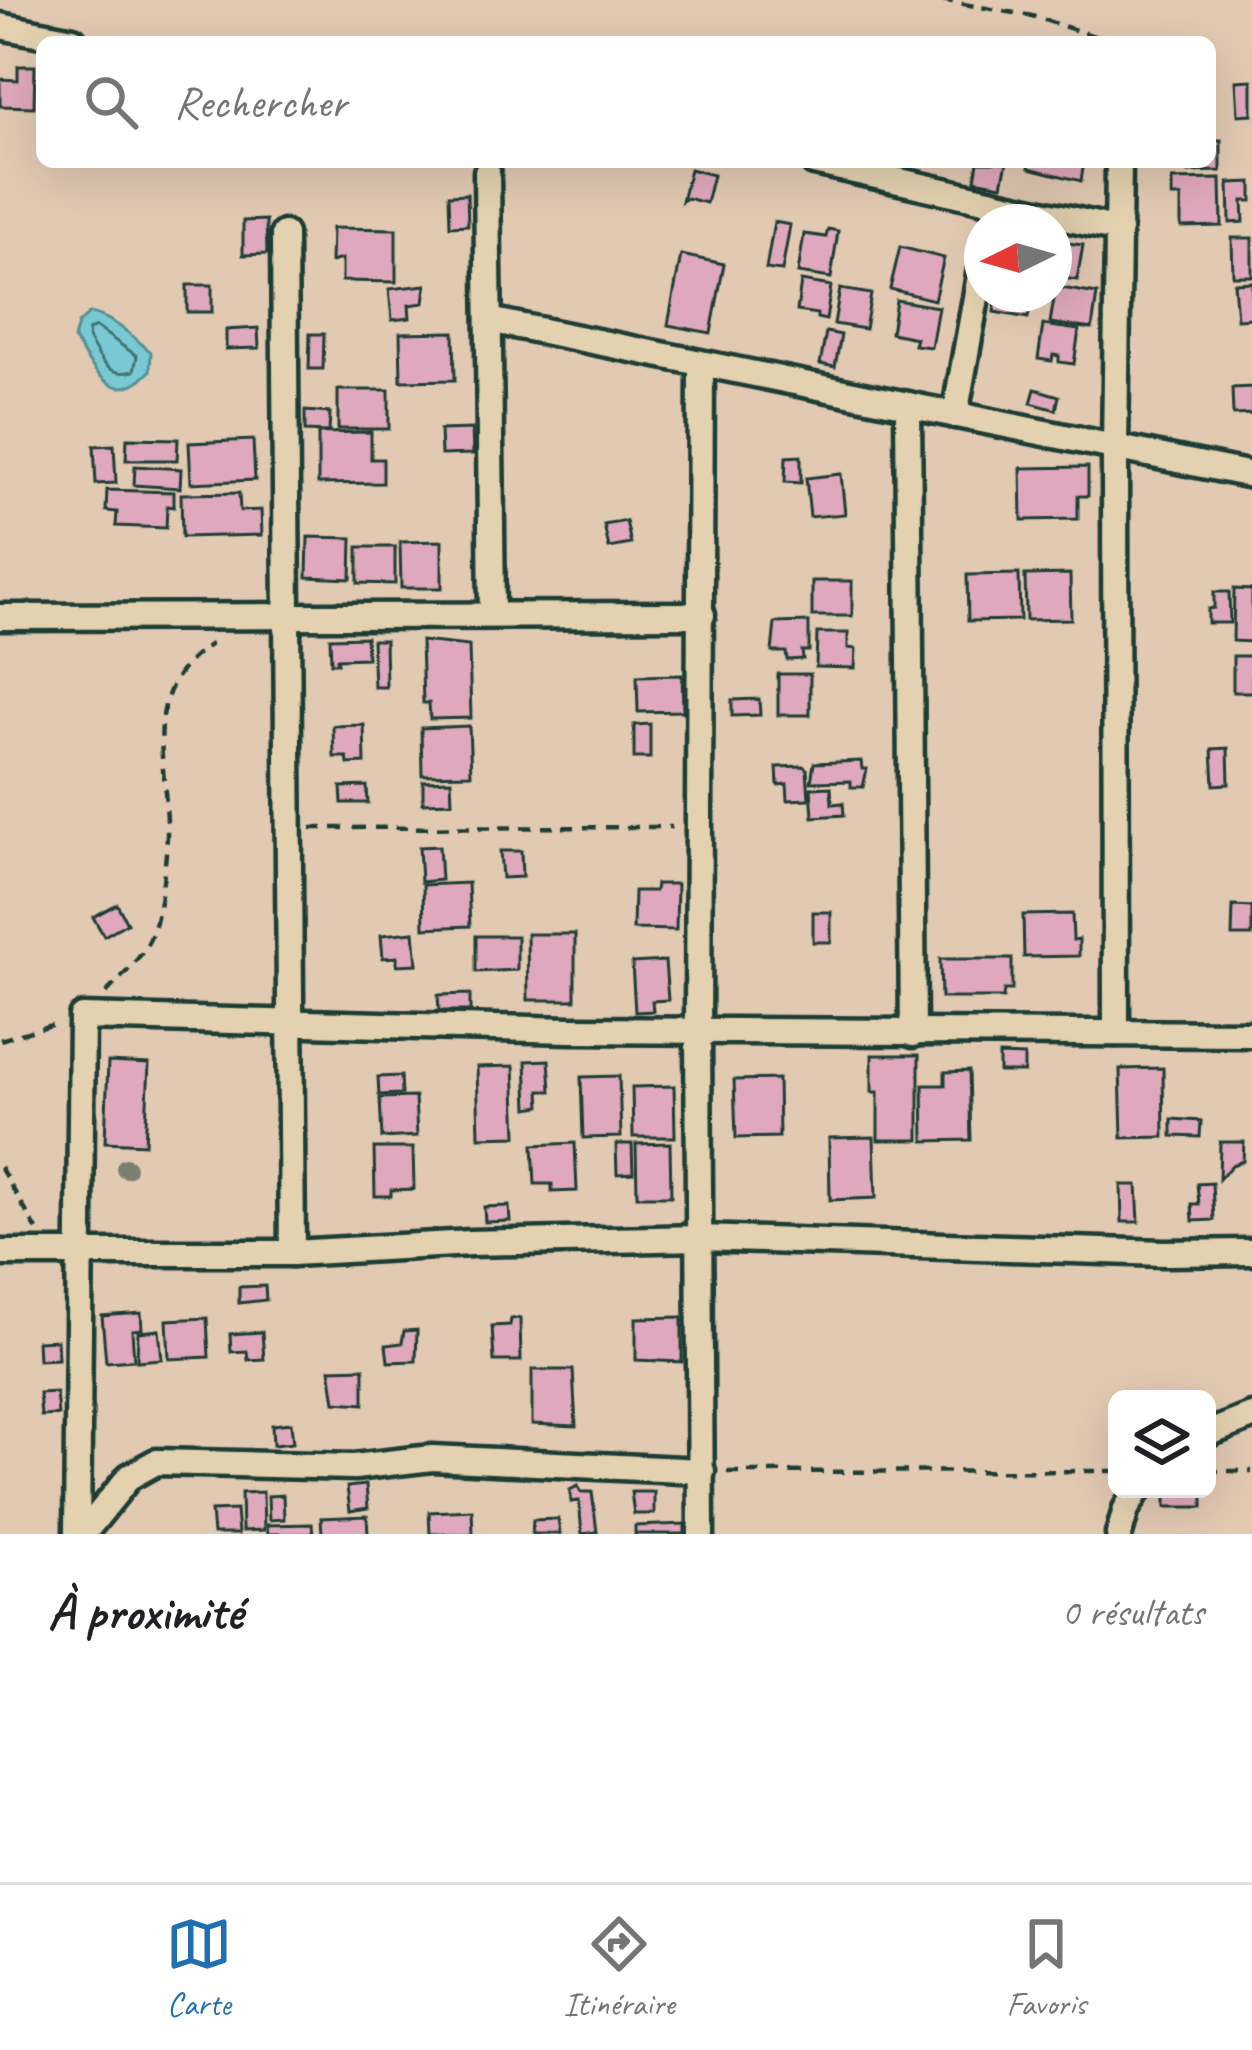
<!DOCTYPE html>
<html lang="fr">
<head>
<meta charset="utf-8">
<style>
  :root { --surface:#fff; --page:#f2f2f2; --text:#202124; --muted:#757577; --line:#e0e0e0; --accent:#1f6fb2 }
  body { margin:0; font-family:Caveat,sans-serif; background:var(--page); color:var(--text) }
  .controls { position:absolute; right:36px; bottom:36px; display:grid; overflow:hidden; border-radius:18px; box-shadow:0 12px 48px #0002 }
  .controls button { width:108px; height:108px; display:grid; place-items:center; padding:0; border:0; border-bottom:3px solid var(--line); background:var(--surface); color:var(--text); font:60px sans-serif }
  .compass { position:absolute; left:964px; top:204px; width:108px; height:108px; border-radius:50%; background:var(--surface); box-shadow:0 12px 48px #0002; rotate:265deg }
  .list { margin:0; padding:0; list-style:none }
  h2 { display:flex; justify-content:space-between; align-items:center; height:156px; margin:0; padding:0 48px; font-size:51px }
  h2 small { font-size:39px; font-weight:400; color:var(--muted) }
  .icon { flex:none; width:66px; height:66px; fill:none; stroke:currentColor; stroke-width:2; stroke-linecap:round; stroke-linejoin:round }
  .map { position:relative; flex:none; width:1252px; height:1534px; overflow:hidden }
  .search { position:absolute; background:var(--surface); box-shadow:0 12px 48px #0002; left:36px; right:36px; top:36px; height:132px; display:flex; align-items:center; gap:30px; box-sizing:border-box; padding:0 42px; border-radius:18px; color:var(--muted); font-size:45px }
  .sheet { height:348px; background:var(--surface) }
  nav { display:flex; justify-content:space-around; align-items:center; box-sizing:border-box; height:168px; border-top:3px solid var(--line); background:var(--surface); font-size:33px; color:var(--muted) }
  nav a { display:grid; justify-items:center; gap:6px }
  nav .on { color:var(--accent) }
  .map>svg:first-child { display:block }
  .water { fill:#79c9d4; stroke:#559194; stroke-width:3 }
  .lines { fill:none; stroke-linecap:round; stroke-linejoin:round }
  .shore { stroke:#437574; stroke-width:3 }
  .building { fill:#e0a8bc; stroke:#1f3d34; stroke-width:3 }
  .street-casing { stroke:#1f3d34; stroke-width:33 }
  .path { stroke:#1f3d34; stroke-width:4.5; stroke-dasharray:12 9; stroke-linecap:butt }
  .street { stroke:#e3d1af; stroke-width:24 }
  .tree { fill:#7b8070 }
</style>
</head>
<body>
<div class="map">
<svg width="1252" height="1534" viewBox="0 0 1252 1534">
  <rect width="100%" height="100%" fill="#e2c9b2"/>
  <filter id="ink" filterUnits="userSpaceOnUse"><feTurbulence type="fractalNoise" baseFrequency=".00833" numOctaves="2"/><feDisplacementMap in="SourceGraphic" scale="24" xChannelSelector="R" yChannelSelector="G"/><feConvolveMatrix kernelMatrix="1 2 1 2 8 2 1 2 1" color-interpolation-filters="sRGB"/></filter>
  <g filter="url(#ink)">
    <path class="water" d="M90,313C114,318 132,336 151,352L150,371C114,410 93,369 74,339L78,324Z"/>
    <g class="lines">
      <path class="shore" d="M96,327L137,356L134,371C107,378 100,359 88,338L89,330Z"/>
    </g>
    <g class="building">
      <path d="M18,66H35L34,107L0,106V79L18,80Z"/>
      <path d="M1252,80V114L1238,115L1236,81Z"/>
      <path d="M1210,140H1221V171L1189,172V162H1210Z"/>
      <path d="M978,162H1007L1002,185L975,180Z"/>
      <path d="M1030,162H1084L1081,181L1029,168Z"/>
      <path d="M690,169L713,175L706,203L687,198L682,201Z"/>
      <path d="M1221,179L1222,226L1181,227V197H1172V180Z"/>
      <path d="M1252,182V201H1243L1244,222L1230,223L1229,183Z"/>
      <path d="M467,194L468,225L450,226L449,195Z"/>
      <path d="M266,220L267,254L243,255V221Z"/>
      <path d="M774,222L790,225L782,271L766,269Z"/>
      <path d="M332,228L396,229V282L342,281V259L331,262Z"/>
      <path d="M828,229L838,231L831,278L798,273L804,234L826,237Z"/>
      <path d="M1232,238H1252V276H1233Z"/>
      <path d="M1060,242L1083,245L1077,280L1055,277Z"/>
      <path d="M900,247L944,258L934,300L890,289Z"/>
      <path d="M681,255L724,264L711,333L668,325Z"/>
      <path d="M801,281L831,286L826,320L817,318V314L797,311Z"/>
      <path d="M1252,282V318L1237,319L1234,283Z"/>
      <rect x="187" y="285" width="25" height="27"/>
      <path d="M426,285L424,303L409,305L410,318L392,320L389,289Z"/>
      <path d="M1056,287L1097,294L1092,329L1050,323Z"/>
      <path d="M840,289L871,294L865,329L834,324Z"/>
      <path d="M997,294H1032L1028,318L994,312Z"/>
      <path d="M896,300L938,307L931,347L914,345L916,338L891,333Z"/>
      <path d="M1043,325L1079,330L1074,364L1059,362V356L1053,355L1052,361L1038,359Z"/>
      <path d="M258,328L259,348L226,349V330Z"/>
      <path d="M454,332L455,380L401,381L400,333Z"/>
      <path d="M826,332L841,335L835,367L820,364Z"/>
      <path d="M310,334H324L323,369H309Z"/>
      <path d="M1252,387V414L1233,415L1232,388Z"/>
      <path d="M1035,389L1059,396L1056,410L1031,403Z"/>
      <rect x="338" y="390" width="51" height="39"/>
      <path d="M305,411L330,413L329,432L305,431Z"/>
      <path d="M472,429L473,454L441,455L440,430Z"/>
      <path d="M371,432V459H383V483L318,484V433Z"/>
      <path d="M127,438L178,439L177,460H126Z"/>
      <path d="M253,440L255,480L191,483L189,443Z"/>
      <path d="M114,445L116,483L96,484L94,446Z"/>
      <path d="M801,456V483L785,482L786,457Z"/>
      <path d="M135,466L181,469L180,488L134,485Z"/>
      <path d="M1088,467V496H1078V519L1022,520L1021,468Z"/>
      <path d="M841,474L845,514L810,517L806,478Z"/>
      <path d="M107,490L174,492V507L167,506L166,528L116,526L117,512L106,511Z"/>
      <path d="M239,493L240,511L261,510L262,535L182,537L181,494Z"/>
      <path d="M626,521L631,544L609,548L604,525Z"/>
      <path d="M308,537L352,538L351,579L307,577Z"/>
      <path d="M442,541V588H401L400,542Z"/>
      <path d="M358,547H395V584L358,583Z"/>
      <path d="M1019,574L1020,620L968,621L967,575Z"/>
      <path d="M1070,574L1071,619L1026,620L1025,575Z"/>
      <rect x="812" y="581" width="40" height="35"/>
      <path d="M1234,589L1252,590V642L1233,641Z"/>
      <path d="M1214,592H1229L1230,623H1208V609L1214,608Z"/>
      <path d="M809,622V651H802L803,659L787,660L786,652H772L775,623Z"/>
      <path d="M817,633H848V648L856,649L855,668L816,667Z"/>
      <path d="M366,637L367,658L337,659L338,663H331L330,638Z"/>
      <path d="M372,640H385L386,687H374Z"/>
      <path d="M421,641L469,646L471,718L430,719L429,703H423Z"/>
      <rect x="1233" y="656" width="19" height="36"/>
      <rect x="778" y="674" width="32" height="41"/>
      <path d="M682,675L683,711L638,712L637,676Z"/>
      <path d="M759,699L760,715L732,716V700Z"/>
      <path d="M650,724V758H634V725Z"/>
      <path d="M364,725L365,763L348,764L347,757H334L333,726Z"/>
      <path d="M469,726L471,774L422,775L421,728Z"/>
      <path d="M1228,748L1229,784L1214,785L1212,749Z"/>
      <path d="M861,761L862,769H867L863,787H851V781L811,782L814,763Z"/>
      <path d="M803,766L807,769L809,799L788,800L787,784L778,785L777,767Z"/>
      <path d="M451,780L452,802L423,803V781Z"/>
      <path d="M367,786L368,803H342L341,787Z"/>
      <path d="M831,787L832,804L843,803L844,815L813,817L811,788Z"/>
      <path d="M439,846L441,880L421,882L419,847Z"/>
      <path d="M500,851H521L522,877L502,878Z"/>
      <path d="M468,883L470,926L424,928L423,885Z"/>
      <path d="M656,884H677L676,930L633,929L634,891H655Z"/>
      <path d="M117,904L127,923L104,936L93,917Z"/>
      <path d="M1233,906L1252,907V936H1232Z"/>
      <rect x="813" y="912" width="18" height="30"/>
      <path d="M1072,914L1073,940L1079,939V956L1024,957L1023,915Z"/>
      <path d="M414,932L417,964L397,965V957L383,958L381,935Z"/>
      <path d="M527,934H575V1000H528Z"/>
      <path d="M476,936H517V970L476,972Z"/>
      <path d="M940,959H1012V990H1004L1003,998H941Z"/>
      <path d="M665,961L668,1000L652,1001L653,1011L635,1012L632,963Z"/>
      <path d="M470,994V1011H439L438,995Z"/>
      <path d="M872,1055H919V1140H878V1092H872Z"/>
      <path d="M999,1055L1024,1056V1072H999Z"/>
      <path d="M549,1060L551,1091H540L541,1106L528,1108L526,1061Z"/>
      <path d="M108,1062L149,1064L145,1144L105,1142Z"/>
      <path d="M514,1066L517,1136L479,1137L477,1067Z"/>
      <path d="M1163,1068L1164,1137L1122,1138L1120,1069Z"/>
      <path d="M969,1071L971,1140L924,1141L923,1085H945V1072Z"/>
      <path d="M401,1076L402,1094L379,1095L378,1077Z"/>
      <path d="M619,1076L621,1137L583,1138L581,1077Z"/>
      <path d="M778,1079L779,1137L736,1138L734,1080Z"/>
      <path d="M674,1086L675,1137H633L632,1087Z"/>
      <path d="M415,1097L417,1136L382,1138L380,1098Z"/>
      <path d="M1172,1119L1201,1121L1200,1137L1172,1136Z"/>
      <path d="M874,1137L876,1198L830,1200L829,1138Z"/>
      <path d="M1220,1142H1244L1243,1161L1232,1165L1219,1179Z"/>
      <path d="M575,1143L577,1191L552,1192V1184H535L533,1145Z"/>
      <path d="M670,1143L671,1196H637L636,1144Z"/>
      <path d="M616,1144H632L633,1173L617,1174Z"/>
      <path d="M374,1148H413L414,1189L391,1190V1196H375Z"/>
      <path d="M1212,1183L1214,1220L1193,1221L1192,1204H1199L1197,1184Z"/>
      <path d="M1121,1185H1137L1139,1222H1122Z"/>
      <path d="M509,1206L510,1221L485,1222L484,1207Z"/>
      <path d="M265,1286L266,1300L239,1303V1287Z"/>
      <path d="M141,1313L142,1329L132,1330L134,1360L106,1362L102,1316Z"/>
      <path d="M682,1317V1362L636,1360V1318Z"/>
      <path d="M207,1318L209,1357L169,1359L167,1320Z"/>
      <path d="M520,1318L521,1361H494L492,1326L510,1325L511,1319Z"/>
      <path d="M159,1330L162,1359L137,1361L138,1332Z"/>
      <path d="M417,1330L416,1361L388,1362L386,1345L402,1343L404,1331Z"/>
      <path d="M262,1332L264,1359L248,1360L247,1351L231,1352L230,1334Z"/>
      <path d="M57,1340L58,1359L38,1360L37,1341Z"/>
      <path d="M364,1368V1404L335,1402L330,1369Z"/>
      <path d="M532,1370H573L576,1426L532,1424Z"/>
      <path d="M56,1392L58,1415L41,1416L39,1393Z"/>
      <path d="M291,1423L293,1443L273,1445L272,1425Z"/>
      <path d="M366,1485L368,1508L350,1511L347,1487Z"/>
      <path d="M578,1486L581,1492H592L597,1532L582,1534L579,1501L571,1502L570,1490Z"/>
      <rect x="1166" y="1491" width="37" height="16"/>
      <path d="M263,1492L264,1530L242,1531L241,1493Z"/>
      <path d="M631,1492H654V1514H634Z"/>
      <path d="M283,1495L284,1519L269,1520L268,1496Z"/>
      <path d="M236,1510L238,1534H213L211,1511Z"/>
      <path d="M472,1510L473,1534H430L429,1512Z"/>
      <path d="M367,1516L368,1534H322L321,1518Z"/>
      <path d="M558,1519L560,1534H532L533,1520Z"/>
      <path d="M312,1524L313,1534H268L267,1525Z"/>
      <path d="M685,1524V1534H635V1526Z"/>
    </g>
    <g class="lines">
      <g class="street-casing">
        <g id="street">
          <path d="M0,26L73,40"/>
          <path d="M814,162L1119,230"/>
          <path d="M487,172L492,615"/>
          <path d="M284,234L292,1253"/>
          <path d="M489,320L1252,475"/>
          <path d="M908,405L913,1034"/>
          <path d="M955,415L982,264"/>
          <path d="M0,617L702,615"/>
          <path d="M1116,1033L1115,448L1119,162"/>
          <path d="M0,1253H292L471,1243L701,1238L1164,1253L1252,1252"/>
          <path d="M1207,1434L1252,1416"/>
          <path d="M77,1534L82,1017L570,1030L1252,1034"/>
          <path d="M83,1534L129,1477L156,1462L354,1467L432,1458L702,1471"/>
          <path d="M701,1534L698,1031L701,365"/>
          <path d="M1119,1534L1126,1509L1138,1489"/>
        </g>
      </g>
      <g class="path">
        <path d="M941,0L1032,16L1094,36L1099,42"/>
        <path d="M311,828L672,827"/>
        <path d="M106,993C126,972 147,954 155,925C161,903 167,855 167,832C168,761 137,693 211,644"/>
        <path d="M0,1040L58,1023"/>
        <path d="M0,1167L37,1230"/>
        <path d="M1207,1471H1252"/>
        <path d="M727,1472L1117,1471"/>
      </g>
      <use href="#street" class="street"/>
    </g>
    <circle class="tree" cx="126" cy="1168" r="10"/>
  </g>
</svg>
<div class="controls">
<button><svg class="icon" aria-label="layers" viewBox="0 0 24 24"><path d="M12 4l9 5-9 5-9-5zM3 14l9 5 9-5"/></svg></button>
</div>
<svg class="compass" viewBox="-18 -18 36 36"><path d="M0-13l5 13h-10z" fill="#e53935"/><path d="M0 13l5-13h-10z" fill="#757577"/></svg>
<div class="search"><svg class="icon" aria-label="search" viewBox="0 0 24 24"><circle cx="10" cy="10" r="6"/><path d="M15 15l6 6"/></svg>Rechercher</div>
</div>
<section class="sheet">
<h2>À proximité<small>0 résultats</small></h2>
<ul class="list">
</ul>
</section>
<nav>
<a class="on"><svg class="icon" aria-label="map" viewBox="0 0 24 24"><path d="M3 6l6-2 6 2 6-2v14l-6 2-6-2-6 2zM9 4v14M15 6v14"/></svg>Carte</a>
<a><svg class="icon" aria-label="directions" viewBox="0 0 24 24"><path d="M12 3l9 9-9 9-9-9zM9 14v-3h6M13 9l2 2-2 2"/></svg>Itinéraire</a>
<a><svg class="icon" aria-label="saved" viewBox="0 0 24 24"><path d="M7 4h10v16l-5-4-5 4z"/></svg>Favoris</a>
</nav>
</body>
</html>
